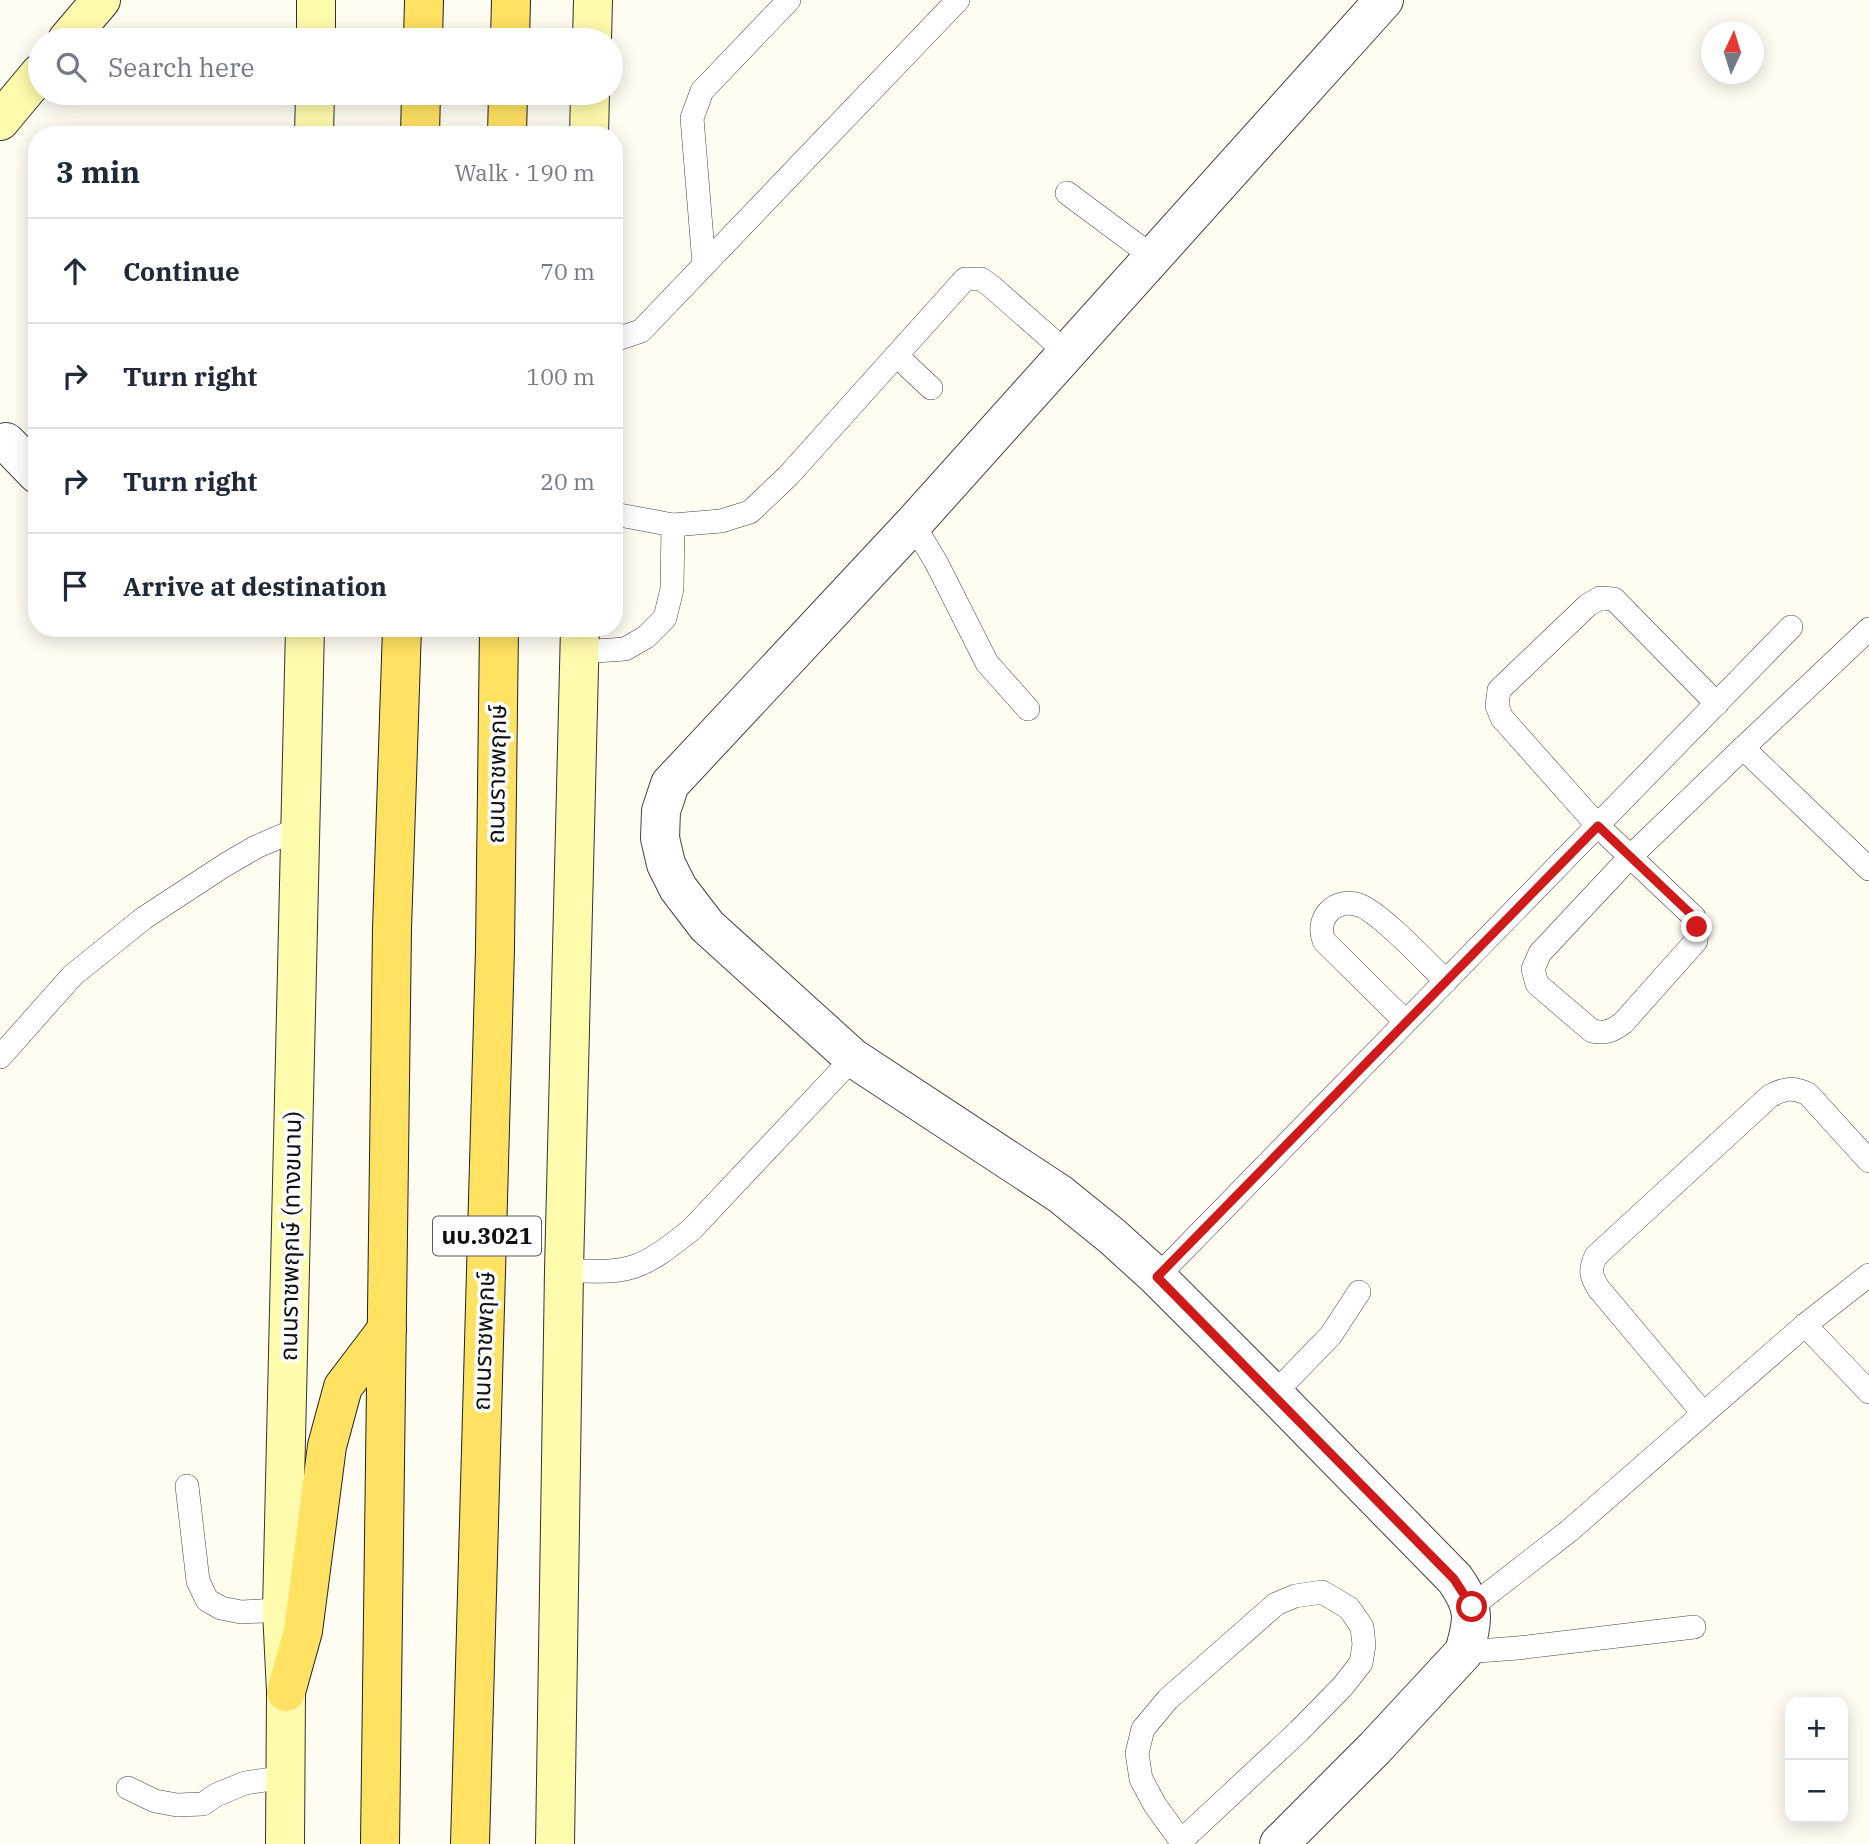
<!DOCTYPE html>
<html lang="en">
<head>
<meta charset="utf-8">
<style>
  :root { --surface:#fff; --page:#f6f6f7; --text:#1f2937; --muted:#747a83; --line:#e0e1e3 }
  body { margin:0; font-family:"IBM Plex Serif","Noto Sans Thai",serif; background:var(--page); color:var(--text) }
  .controls { position:absolute; right:21px; bottom:21px; display:grid; overflow:hidden; border-radius:14px; box-shadow:0 4px 18px #0003 }
  .controls button { width:63px; height:63px; display:grid; place-items:center; padding:0; border:0; border-bottom:2px solid var(--line); background:var(--surface); color:var(--text); font:35px sans-serif }
  .compass { position:absolute; left:1701px; top:21px; width:63px; height:63px; border-radius:50%; background:var(--surface); box-shadow:0 4px 18px #0003; rotate:4deg }
  .stop { position:absolute; width:21px; height:21px; margin:-16px; border:5px solid #cf1a19; border-radius:50%; background:#fff }
  .stop.end { background:#cf1a19; border-color:#fff; box-shadow:0 2px 7px #0008 }
  .list { margin:0; padding:0; list-style:none }
  h2 { display:flex; justify-content:space-between; align-items:center; height:91px; margin:0; padding:0 28px; font-size:30px }
  h2 small { font-size:23px; font-weight:400; color:var(--muted) }
  .list li { display:grid; grid-template-columns:46px 1fr auto; gap:21px; align-items:center; box-sizing:border-box; height:105px; padding:0 28px; border-top:2px solid var(--line) }
  .list b { display:block; font-size:26px; white-space:nowrap }
  .list em { font-size:23px; font-style:normal; color:var(--muted) }
  .icon { flex:none; width:38px; height:38px; fill:none; stroke:currentColor; stroke-width:2; stroke-linecap:round; stroke-linejoin:round }
  .map { position:relative; flex:none; width:1869px; height:1844px; overflow:hidden }
  .search { position:absolute; background:var(--surface); box-shadow:0 4px 18px #0003; left:28px; top:28px; width:595px; height:77px; display:flex; align-items:center; gap:18px; box-sizing:border-box; padding:0 24px; border-radius:38px; color:var(--muted); font-size:26px }
  .panel { position:absolute; background:var(--surface); box-shadow:0 4px 18px #0003; left:28px; top:126px; width:595px; height:511px; border-radius:28px }
  .map>svg:first-child { display:block }
  .lines { fill:none; stroke-linecap:round; stroke-linejoin:round }
  .lane-casing { stroke:#434343; stroke-width:24 }
  .street-casing { stroke:#434343; stroke-width:40 }
  .secondary-casing { stroke:#323232; stroke-width:40 }
  .primary-casing { stroke:#212121; stroke-width:40 }
  .lane { stroke:#fff; stroke-width:23 }
  .street { stroke:#fff; stroke-width:38 }
  .secondary { stroke:#fffbad; stroke-width:38 }
  .primary { stroke:#ffe262; stroke-width:38 }
  .route { stroke:#cf1a19; stroke-width:9 }
  .labels { text-anchor:middle; stroke-width:7; stroke-linejoin:round; paint-order:stroke }
  .shield { fill:#fff; stroke:#585858; stroke-width:2 }
  .shield-label { font-size:23px; font-weight:bold; fill:#101010 }
  .street-label { font-size:24px; fill:#101010; stroke:#fff }
</style>
</head>
<body>
<div class="map">
<svg width="1869" height="1844" viewBox="0 0 1869 1844">
  <rect width="100%" height="100%" fill="#fffdf2"/>
  <g class="lines">
    <g class="lane-casing">
      <g id="lane">
        <path d="M1067,193L1153,257"/>
        <path d="M704,264L692,118L702,91L789,0"/>
        <path d="M614,340L641,331L958,0"/>
        <path d="M897,356L931,388"/>
        <path d="M614,514L673,525L721,521L750,512L788,476L965,279H981L991,286L1067,353"/>
        <path d="M913,524L936,562L987,663L1028,709"/>
        <path d="M580,652L625,649L646,637L665,618L672,589L673,525"/>
        <path d="M1717,704L1614,599L1600,598L1588,605L1499,690L1497,706L1502,718L1598,826L1694,917L1697,927L1696,941L1623,1023C1612,1031 1605,1034 1592,1031L1537,984L1533,969L1540,953L1630,857L1743,748L1869,869"/>
        <path d="M1743,748L1869,629"/>
        <path d="M1405,1021L1324,941C1315,918 1335,897 1359,905C1381,913 1427,963 1446,981"/>
        <path d="M0,1057L73,975L144,918L225,865L256,847L300,828"/>
        <path d="M564,1270C630,1274 640,1271 692,1229L853,1058"/>
        <path d="M1157,1277L1791,627"/>
        <path d="M1805,1325L1869,1392"/>
        <path d="M1274,1394L1331,1335L1359,1292"/>
        <path d="M1703,1413L1599,1289C1591,1277 1589,1270 1596,1256L1770,1096C1785,1088 1793,1087 1808,1094L1869,1161"/>
        <path d="M187,1486L198,1581L207,1600L221,1608L241,1612L282,1610"/>
        <path d="M1471,1607L1569,1531L1805,1325L1869,1275"/>
        <path d="M1464,1652L1518,1648L1694,1627"/>
        <path d="M128,1788L155,1801L177,1805L203,1804L216,1795L245,1783L286,1777"/>
        <path d="M1181,1841L1299,1731L1343,1686L1361,1663L1364,1645L1362,1627L1349,1608L1322,1592L1295,1596L1276,1604L1168,1699L1143,1729L1137,1753L1141,1779L1155,1805L1181,1841L1183,1844"/>
      </g>
    </g>
    <g class="street-casing">
      <g id="street">
        <path d="M6,442L37,474"/>
        <path d="M1279,1844L1375,1748L1464,1652C1474,1618 1475,1608 1455,1579L1274,1394L1157,1277L1113,1237L1060,1194L853,1058L707,926L678,888L666,864L660,838L661,811L670,784L913,524L1384,0"/>
      </g>
    </g>
    <g class="secondary-casing">
      <g id="secondary">
        <path d="M67,40L101,0"/>
        <path d="M316,40V0"/>
        <path d="M592,40L593,0"/>
        <path d="M0,121L40,73"/>
        <path d="M314,135L315,93"/>
        <path d="M589,135L590,93"/>
        <path d="M285,1844L286,1692L282,1610L305,628"/>
        <path d="M555,1844L564,1270L580,628"/>
      </g>
    </g>
    <g class="primary-casing">
      <g id="primary">
        <path d="M423,40L424,0"/>
        <path d="M510,40L511,0"/>
        <path d="M420,135L421,93"/>
        <path d="M507,135L508,93"/>
        <path d="M286,1692L303,1631L327,1446L343,1387L387,1329"/>
        <path d="M380,1844L392,929L402,628"/>
        <path d="M470,1844L495,949L499,628"/>
      </g>
    </g>
    <use href="#lane" class="lane"/>
    <use href="#street" class="street"/>
    <use href="#secondary" class="secondary"/>
    <use href="#primary" class="primary"/>
  </g>
  <g class="lines">
    <path class="route" d="M1472,1607L1454,1579L1157,1277L1598,826L1694,917L1697,927"/>
  </g>
  <g class="labels">
    <rect class="shield" x="433" y="1216.5" width="108" height="39" rx="5"/>
    <g class="shield-label">
      <text x="487" y="1244">นบ.3021</text>
    </g>
    <g class="street-label">
      <text transform="translate(497 774) rotate(-89)" y="8">ถนนราชพฤกษ์</text>
      <text transform="translate(291 1236) rotate(-89)" y="8">ถนนราชพฤกษ์ (ทางขนาน)</text>
      <text transform="translate(484 1341) rotate(-88)" y="8">ถนนราชพฤกษ์</text>
    </g>
  </g>
</svg>
<div class="controls">
<button>+</button>
<button>−</button>
</div>
<svg class="compass" viewBox="-18 -18 36 36"><path d="M0-13l5 13h-10z" fill="#e53935"/><path d="M0 13l5-13h-10z" fill="#747a83"/></svg>
<div class="stop" style="left:1472px;top:1607px"></div>
<div class="stop end" style="left:1697px;top:927px"></div>
<div class="search"><svg class="icon" aria-label="search" viewBox="0 0 24 24"><circle cx="10" cy="10" r="6"/><path d="M15 15l6 6"/></svg>Search here</div>
<section class="panel">
<h2>3 min<small>Walk · 190 m</small></h2>
<ul class="list">
<li><svg class="icon" aria-label="ahead" viewBox="0 0 24 24"><path d="M12 20V5M6 11l6-6 6 6"/></svg><div><b>Continue</b></div><em>70 m</em></li>
<li><svg class="icon" aria-label="right" viewBox="0 0 24 24"><path d="M7 20v-9h11M14 6l5 5-5 5"/></svg><div><b>Turn right</b></div><em>100 m</em></li>
<li><svg class="icon" aria-label="right" viewBox="0 0 24 24"><path d="M7 20v-9h11M14 6l5 5-5 5"/></svg><div><b>Turn right</b></div><em>20 m</em></li>
<li><svg class="icon" aria-label="arrive" viewBox="0 0 24 24"><path d="M6 21V4h12l-3 4 3 4H6"/></svg><div><b>Arrive at destination</b></div></li>
</ul>
</section>
</div>
</body>
</html>
